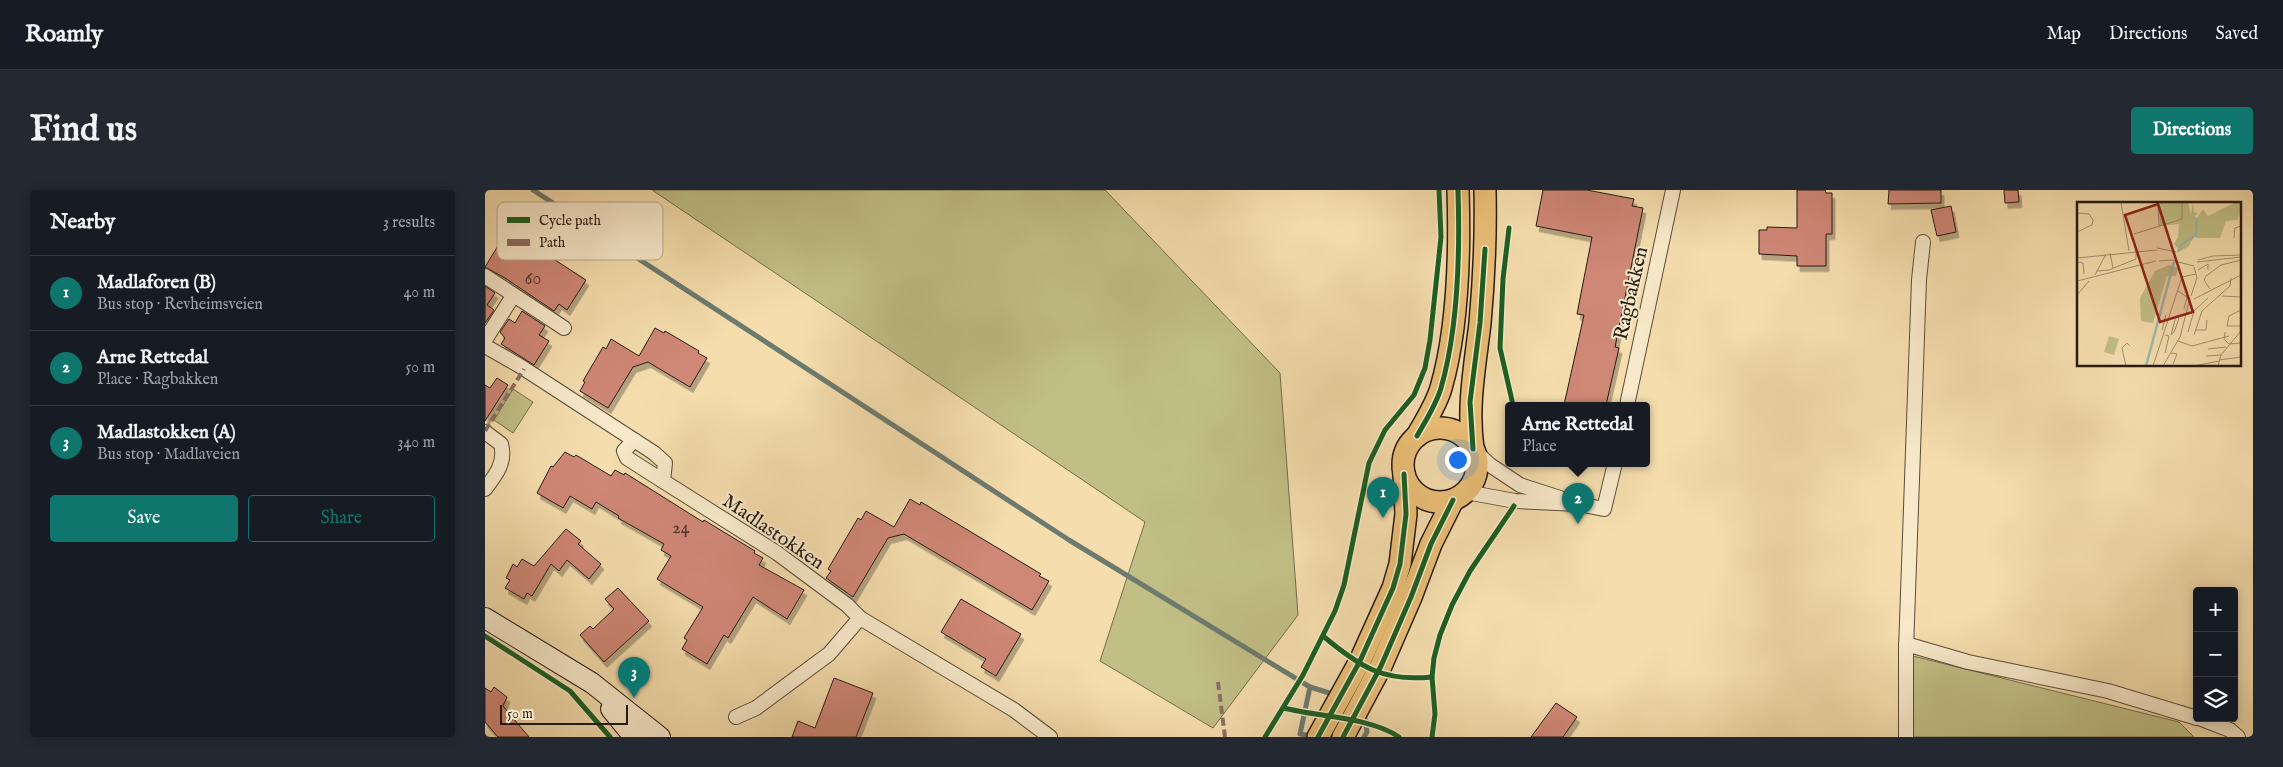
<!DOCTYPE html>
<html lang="en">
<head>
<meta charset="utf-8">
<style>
  :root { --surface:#171b24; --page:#242831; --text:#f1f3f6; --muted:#9ea1a6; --line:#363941; --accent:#0f766e }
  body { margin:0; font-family:"IM FELL English",serif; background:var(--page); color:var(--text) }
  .controls { position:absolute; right:15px; bottom:15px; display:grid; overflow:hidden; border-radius:5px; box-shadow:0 2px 12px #0003 }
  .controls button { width:45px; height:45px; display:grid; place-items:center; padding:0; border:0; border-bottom:1px solid var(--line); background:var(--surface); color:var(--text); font:25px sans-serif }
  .scale { position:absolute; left:15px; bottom:12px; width:128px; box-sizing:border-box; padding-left:5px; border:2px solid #271b13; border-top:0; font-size:14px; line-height:18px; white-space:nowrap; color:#271b13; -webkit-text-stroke:4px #f8e9ca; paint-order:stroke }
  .you { position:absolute; left:972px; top:269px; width:18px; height:18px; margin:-12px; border:4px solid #fff; border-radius:50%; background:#1a73e8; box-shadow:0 0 0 8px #1a73e833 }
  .badge { display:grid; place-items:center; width:32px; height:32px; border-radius:50%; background:var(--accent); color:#fff; font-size:16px; font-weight:700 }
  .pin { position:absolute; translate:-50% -41px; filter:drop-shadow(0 1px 2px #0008) }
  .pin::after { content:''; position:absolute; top:26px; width:18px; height:15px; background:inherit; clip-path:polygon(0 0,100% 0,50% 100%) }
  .popup { position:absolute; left:1020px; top:212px; width:145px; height:65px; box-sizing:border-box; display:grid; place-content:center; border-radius:5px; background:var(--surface); filter:drop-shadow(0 1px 4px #0005); font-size:16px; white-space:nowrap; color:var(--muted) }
  .popup b { font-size:19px; color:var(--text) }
  .popup::after { content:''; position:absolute; left:50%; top:100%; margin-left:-10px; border:10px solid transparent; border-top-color:var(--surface) }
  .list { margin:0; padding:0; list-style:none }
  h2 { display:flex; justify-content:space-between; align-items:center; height:65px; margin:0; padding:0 20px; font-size:21px }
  h2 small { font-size:16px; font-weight:400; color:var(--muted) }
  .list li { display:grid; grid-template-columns:32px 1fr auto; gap:15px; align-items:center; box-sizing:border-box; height:75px; padding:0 20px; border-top:1px solid var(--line) }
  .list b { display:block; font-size:19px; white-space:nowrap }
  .list p { margin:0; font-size:16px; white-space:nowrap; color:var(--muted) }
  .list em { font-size:16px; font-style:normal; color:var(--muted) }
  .actions { display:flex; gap:10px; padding:15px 20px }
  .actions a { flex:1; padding:11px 0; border:1px solid var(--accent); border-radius:5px; text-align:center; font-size:18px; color:var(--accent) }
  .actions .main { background:var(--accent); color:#fff }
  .icon { flex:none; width:28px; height:28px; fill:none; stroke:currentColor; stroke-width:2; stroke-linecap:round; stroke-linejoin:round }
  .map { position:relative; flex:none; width:1768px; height:547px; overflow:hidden; border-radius:5px }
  header { display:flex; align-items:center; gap:30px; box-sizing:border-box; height:70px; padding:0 25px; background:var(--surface); border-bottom:1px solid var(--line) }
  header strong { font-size:24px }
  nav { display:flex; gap:28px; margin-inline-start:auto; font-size:18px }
  .intro { display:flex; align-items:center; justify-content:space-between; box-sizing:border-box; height:120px; padding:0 30px }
  h1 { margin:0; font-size:35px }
  .button { padding:12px 22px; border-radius:5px; background:var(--accent); color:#fff; font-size:18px; font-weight:700 }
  main { display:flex; gap:30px; padding:0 30px }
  aside { flex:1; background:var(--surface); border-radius:5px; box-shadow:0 2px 12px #0003 }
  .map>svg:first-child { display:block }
  .green { fill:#c1bf86; stroke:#746d4c }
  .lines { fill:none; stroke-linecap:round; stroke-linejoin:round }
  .stream { stroke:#6d7b6f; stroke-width:5 }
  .building { fill:#cf8776; stroke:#271b13; filter:url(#shadow) }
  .minor-casing { stroke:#5a4c3a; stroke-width:16 }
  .secondary-casing { stroke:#271b13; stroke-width:22 }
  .primary-casing { stroke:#271b13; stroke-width:24 }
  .minor { stroke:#f8e9ca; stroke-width:14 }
  .secondary { stroke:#f8e9ca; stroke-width:20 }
  .primary { stroke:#eabe76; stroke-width:21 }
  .quiet { stroke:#8d6e63; stroke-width:4; stroke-dasharray:8 4; stroke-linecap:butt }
  .cycleway-casing { stroke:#f8e9ca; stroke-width:8 }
  .cycleway { stroke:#1b5e20; stroke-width:5 }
  .labels { text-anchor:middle; stroke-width:4; stroke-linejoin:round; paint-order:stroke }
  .number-label { font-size:18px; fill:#51362c }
  .street-label { font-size:20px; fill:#271b13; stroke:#f8e9ca }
  .inset-river { fill:none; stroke:#9cbbac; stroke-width:2.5 }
  .inset-road { fill:none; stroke:#a38f6f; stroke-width:1 }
  .view { fill:#8f2418; fill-opacity:0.15; stroke:#8f2418; stroke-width:2.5 }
  .inset-edge { fill:none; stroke:#271b13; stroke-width:2.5 }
  .key { fill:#f8e9ca; stroke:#b9ab93; stroke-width:1 }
  .key-label { font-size:14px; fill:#271b13 }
</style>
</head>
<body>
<header>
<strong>Roamly</strong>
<nav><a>Map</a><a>Directions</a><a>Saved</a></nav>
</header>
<div class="intro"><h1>Find us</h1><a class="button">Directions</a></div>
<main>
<aside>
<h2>Nearby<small>3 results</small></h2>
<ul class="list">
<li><span class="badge">1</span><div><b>Madlaforen (B)</b><p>Bus stop · Revheimsveien</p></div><em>40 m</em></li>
<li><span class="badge">2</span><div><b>Arne Rettedal</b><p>Place · Ragbakken</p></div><em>50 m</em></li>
<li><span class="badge">3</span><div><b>Madlastokken (A)</b><p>Bus stop · Madlaveien</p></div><em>340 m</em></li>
</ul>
<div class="actions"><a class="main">Save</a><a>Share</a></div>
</aside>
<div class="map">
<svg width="1768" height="547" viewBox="0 0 1768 547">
  <defs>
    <filter id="shadow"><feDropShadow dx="3" dy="5.5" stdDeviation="0" flood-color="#0004"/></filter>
  </defs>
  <rect width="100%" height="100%" fill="#f5ddad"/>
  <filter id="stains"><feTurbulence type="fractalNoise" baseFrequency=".004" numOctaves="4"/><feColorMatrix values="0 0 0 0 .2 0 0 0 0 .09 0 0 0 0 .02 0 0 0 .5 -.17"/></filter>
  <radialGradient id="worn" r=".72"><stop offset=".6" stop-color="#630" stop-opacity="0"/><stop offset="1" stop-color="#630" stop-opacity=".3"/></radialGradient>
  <g class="green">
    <path d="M167,0H620L795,183L813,425L728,538L615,471L660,332Z"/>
    <path d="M28,199L48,212L28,243L9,230Z"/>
    <path d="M1428,466L1694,532L1709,547H1415Z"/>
  </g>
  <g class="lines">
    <g class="stream">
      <path d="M48,0L584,350L825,497L851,505"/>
      <path d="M825,497L815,544L829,546"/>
      <path d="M879,523L882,542L879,547"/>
    </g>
  </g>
  <g class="building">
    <path d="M1058,0H1102L1149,9L1147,16L1158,18L1130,157L1134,158L1121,215H1079L1099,125L1092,124L1107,47L1051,36Z"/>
    <path d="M1312,0H1340L1341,3H1347V44H1341V76H1312V66L1274,64V40H1282V37L1312,38Z"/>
    <path d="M1404,0H1456V13L1403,14Z"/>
    <path d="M1519,0H1533L1534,12L1520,13Z"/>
    <path d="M1466,16L1471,42L1452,46L1446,20Z"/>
    <path d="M19,46L35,55L39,50L101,90L82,120L74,114L69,121L20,88L0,77Z"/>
    <path d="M0,96L10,103L2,115L9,120L0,133Z"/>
    <path d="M37,121L60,136L54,145L64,151L49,175L16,154L20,148L15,142L24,129L30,133Z"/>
    <path d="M170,138L179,143L180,141L214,161L213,163L222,168L205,197L163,172L148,177L123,218L95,201L100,192L98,191L118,157L121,159L126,149L154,166Z"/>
    <path d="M12,188L23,195L0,231V195L5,198Z"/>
    <path d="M80,262L89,267L91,265L126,286L130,280L139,285L140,283L218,332L219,330L270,361L269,363L278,368L274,375L319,400L302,429L268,407L243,448L239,445L222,474L197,459L202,450L199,448L218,417L172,389L186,366L176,360L179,354L133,328L134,326L111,312L107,319L85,306L78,318L52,303L66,276L68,277Z"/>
    <path d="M425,309L435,315L436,312L556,384L554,386L564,391L547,420L419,344L403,348L368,407L341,388L346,381L343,379L373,328L376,330L381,321L409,337Z"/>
    <path d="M81,339L96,351L93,354L116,374L104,389L82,370L74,381L66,374L47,406L42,403L39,409L20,398L25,390L21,388L28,374L32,377L37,369L49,376Z"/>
    <path d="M133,398L164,431L119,472L95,445L105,436L108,439L129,419L120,409Z"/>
    <path d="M476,409L536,444L511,486L496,477L501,469L456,442Z"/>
    <path d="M349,488L388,503L371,547H307L313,531L330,538Z"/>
    <path d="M9,497L22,507L18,516L44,547H13L0,532V498L6,502Z"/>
    <path d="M1071,513L1092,527L1078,547H1046Z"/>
  </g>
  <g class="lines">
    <g class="minor-casing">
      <g id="minor">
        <path d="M0,86L79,138"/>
        <path d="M0,150L28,106"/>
        <path d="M0,156L35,176L169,263L180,273L178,291L292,363L362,415L375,428L529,520L565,547"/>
        <path d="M1142,215L1188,0"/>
        <path d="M0,242L16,254C21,272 11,285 0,299"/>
        <path d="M149,250L139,261L142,268L178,291"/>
        <path d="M988,259L1005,275L1035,295L1075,308"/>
        <path d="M981,302L1030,311L1093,314L1119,319L1130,273"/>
        <path d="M1421,454L1483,472L1623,501L1712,528"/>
        <path d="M251,527L271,518L344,464L375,428"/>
        <path d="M1714,528L1745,540L1753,547"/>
        <path d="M1421,547V460L1434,90L1438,52"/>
      </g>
    </g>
    <g class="secondary-casing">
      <g id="secondary">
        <path d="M0,428L107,493L175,547"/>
        <path d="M126,519L149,547"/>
      </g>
    </g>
    <g class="primary-casing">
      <g id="primary">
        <circle cx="955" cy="275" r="37"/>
        <path d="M932,246C941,230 951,215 956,198C973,139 975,61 973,0"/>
        <path d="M988,259C982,216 990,176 995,133C999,89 1001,44 1000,0"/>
        <path d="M833,547L875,471L908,398L915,374L921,324L919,284"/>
        <path d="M858,547L896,476L926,407L946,354L968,310"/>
      </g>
    </g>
    <use href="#minor" class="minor"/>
    <use href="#secondary" class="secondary"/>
    <use href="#primary" class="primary"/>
    <g class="quiet">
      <path d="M0,241L39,179"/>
      <path d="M733,492L740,547"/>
    </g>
    <g class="cycleway-casing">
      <g id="cycleway">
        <path d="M1024,38L1018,89L1015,158L1028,215"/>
        <path d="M932,246C941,230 951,215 956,198C973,139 975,61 973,0"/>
        <path d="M988,259L985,212L995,133L1000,59"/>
        <path d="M0,446L85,501L125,547"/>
        <path d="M838,446C875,477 898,492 947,487"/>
        <path d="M799,518C833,527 885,527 914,547"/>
        <path d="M780,547L818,485L850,421L859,395L884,273L900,240L929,205L940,178L945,150L956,47L954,0"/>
        <path d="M833,547L875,471L908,398L915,374L921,324L919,284"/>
        <path d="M858,547L896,476L926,407L946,354L968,310"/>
        <path d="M947,547L950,524L947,487L949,468L955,445L967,415L985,381L1029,316"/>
      </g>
    </g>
    <use href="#cycleway" class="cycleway"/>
  </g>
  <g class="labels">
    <g class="number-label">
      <text x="48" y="94">60</text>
      <text x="196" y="343">24</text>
    </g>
    <g class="street-label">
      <text transform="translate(1145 103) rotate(-77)" y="7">Ragbakken</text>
      <text transform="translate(289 341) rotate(34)" y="7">Madlastokken</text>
    </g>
  </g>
  <g transform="translate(1592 12)">
    <rect width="164" height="164" fill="#f5ddad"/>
    <path d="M85,0H111L114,13L116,0L117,10L121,11L117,14L120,16L126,7L131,14L159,0H164V10L160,18L149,19L143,36H119L118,33L111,45L103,49L97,42L101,35L102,22L83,24L82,7ZM92,63L101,66L99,74H90L76,121L64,119L63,96L78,69ZM32,134L42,137L37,153L27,150Z" fill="#c1bf86"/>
    <path class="inset-river" d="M101,50L104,43L119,33L120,16M69,164L97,60"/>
    <path class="inset-road" d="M44,0L52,49M0,11L12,12L16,18L15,23L0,30M82,25L81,4L86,0M57,32L105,17V0M157,36L158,26L164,24M80,46L99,50M33,51L36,66M0,56L80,48M121,58L136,54L164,53M82,59L94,58L117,64M1,60L6,61L7,72M120,60L164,55M121,68L131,62V68M20,69L32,68L59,57V48M18,73L29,52M0,79L79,59M133,87L127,78L129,74L144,63L164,58M101,89L110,95L107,107M0,93L12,79M114,94L120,76L117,65M145,94L164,95M117,97L164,73M164,108L152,114L150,124H164M99,114L102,116L98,128L94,133ZM85,128L89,113M119,128H129L130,118M111,130L117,109L131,96M148,130L147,137L152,142L164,141M117,133L125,109L153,84L154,76M101,139L115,144L152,134M131,147L149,145M88,151L92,134L88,133M94,151L100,152L96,162M129,154L144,153M142,158L164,155M49,164L45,146L50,141L53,144M76,164L105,75L119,72M86,164L103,135L113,96M117,164L142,159M141,164L144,153L163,130"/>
    <path class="view" d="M81,2L116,110L83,120L48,13Z"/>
    <rect width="164" height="164" class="inset-edge"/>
  </g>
  <rect x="12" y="12" width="166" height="58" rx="8" class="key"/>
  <rect x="22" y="27" width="23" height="6" fill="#1b5e20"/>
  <rect x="22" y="49" width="23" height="7" fill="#8d6e63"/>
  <g class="key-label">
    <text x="54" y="35">Cycle path</text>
    <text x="54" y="57">Path</text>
  </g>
  <rect width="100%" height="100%" filter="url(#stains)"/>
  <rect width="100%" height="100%" fill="url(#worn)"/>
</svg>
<div class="controls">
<button>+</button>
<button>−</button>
<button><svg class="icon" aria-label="layers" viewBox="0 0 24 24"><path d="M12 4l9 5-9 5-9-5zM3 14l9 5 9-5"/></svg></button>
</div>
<div class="scale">50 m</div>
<div class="you"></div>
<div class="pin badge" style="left:898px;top:328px">1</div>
<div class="pin badge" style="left:1093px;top:334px">2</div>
<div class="popup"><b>Arne Rettedal</b>Place</div>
<div class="pin badge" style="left:149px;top:508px">3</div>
</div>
</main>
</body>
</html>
